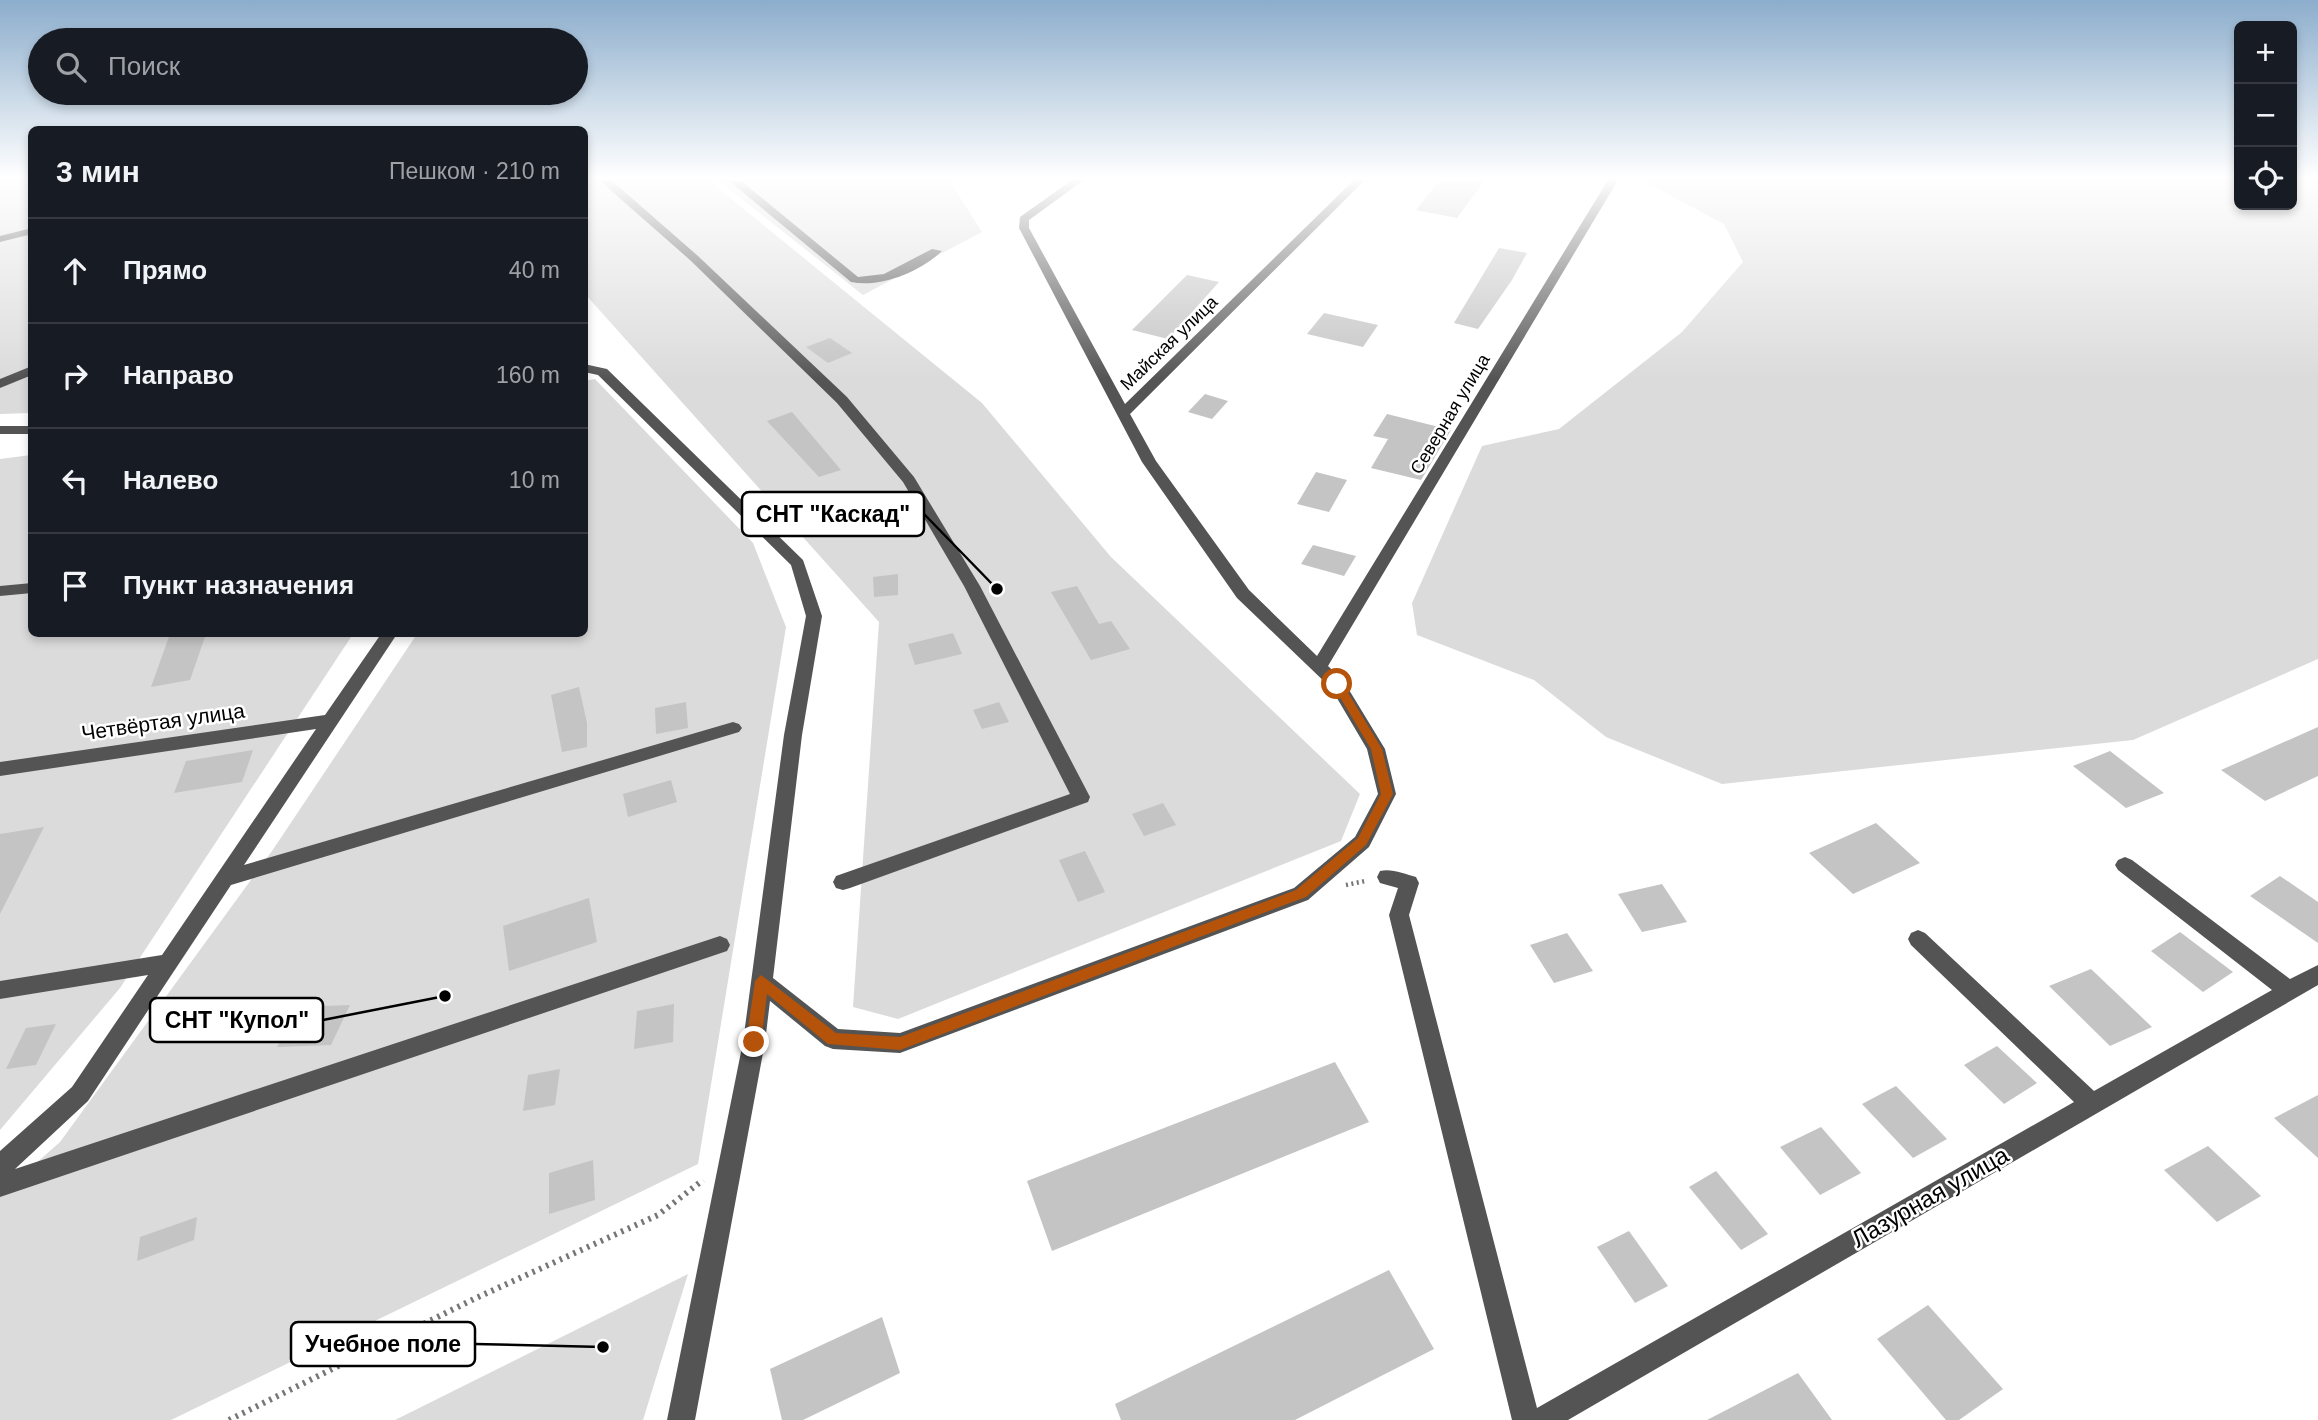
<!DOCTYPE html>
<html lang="ru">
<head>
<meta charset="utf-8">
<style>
  :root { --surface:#171b24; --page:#20242c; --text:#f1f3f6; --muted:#9ea1a6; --line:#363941 }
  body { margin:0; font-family:Helvetica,sans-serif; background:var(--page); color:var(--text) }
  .controls { position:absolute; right:21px; top:21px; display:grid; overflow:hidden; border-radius:10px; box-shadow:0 4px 10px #0003 }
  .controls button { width:63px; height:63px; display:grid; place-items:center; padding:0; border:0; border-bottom:2px solid var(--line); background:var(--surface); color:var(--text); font:35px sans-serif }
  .stop { position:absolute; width:21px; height:21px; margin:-16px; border:5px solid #b45309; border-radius:50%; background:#fff }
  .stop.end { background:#b45309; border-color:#fff; box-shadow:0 2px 7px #0008 }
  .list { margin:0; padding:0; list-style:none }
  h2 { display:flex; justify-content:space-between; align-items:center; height:91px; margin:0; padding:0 28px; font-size:30px }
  h2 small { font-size:23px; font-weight:400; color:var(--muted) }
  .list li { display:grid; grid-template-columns:46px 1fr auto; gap:21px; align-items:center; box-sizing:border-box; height:105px; padding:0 28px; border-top:2px solid var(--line) }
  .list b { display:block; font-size:26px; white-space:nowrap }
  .list em { font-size:23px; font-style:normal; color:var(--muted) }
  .icon { flex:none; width:38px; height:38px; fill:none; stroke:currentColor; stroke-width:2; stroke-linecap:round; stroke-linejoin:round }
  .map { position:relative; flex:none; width:2318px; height:1420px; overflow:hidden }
  .search { position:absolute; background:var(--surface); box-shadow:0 4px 10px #0003; left:28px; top:28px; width:560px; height:77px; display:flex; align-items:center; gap:18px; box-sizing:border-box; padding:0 24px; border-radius:38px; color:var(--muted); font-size:26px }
  .panel { position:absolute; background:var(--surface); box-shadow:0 4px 10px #0003; left:28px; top:126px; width:560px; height:511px; border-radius:10px }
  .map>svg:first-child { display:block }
  .green { fill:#dbdbdb }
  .building { fill:#c4c4c4 }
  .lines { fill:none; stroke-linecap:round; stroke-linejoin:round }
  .path-far1 { stroke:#767676; stroke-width:4.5; stroke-dasharray:2 3.5; stroke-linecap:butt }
  .path { stroke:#767676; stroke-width:6; stroke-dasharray:2.5 5; stroke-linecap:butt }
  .minor { fill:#545454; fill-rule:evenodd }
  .route { fill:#b45309 }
  .labels { text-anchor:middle; stroke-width:5; stroke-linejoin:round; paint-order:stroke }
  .far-street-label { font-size:18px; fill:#000; stroke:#fff }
  .street-label { font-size:21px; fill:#000; stroke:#fff }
  .near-street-label { font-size:24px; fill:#000; stroke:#fff }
  .leader { fill:none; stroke:#000; stroke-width:2.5 }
  .callout-dot { fill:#000; stroke:#fff; stroke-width:2.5 }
  .callout { fill:#fff; stroke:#000; stroke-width:2.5 }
  .callout-label { font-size:23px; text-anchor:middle; font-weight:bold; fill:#000 }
</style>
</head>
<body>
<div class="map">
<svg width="2318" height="1420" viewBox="0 0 2318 1420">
  <rect width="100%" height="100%" fill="#fff"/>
  <g class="green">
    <path d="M0,180H31V413L0,414Z"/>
    <path d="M584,180H708L982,403L1111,557L1360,794L1341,841L898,1019L853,1007L879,622L585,294Z"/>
    <path d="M718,180H949L982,232L863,295Z"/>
    <path d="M1641,180H2239V205H2292V180H2318V659L2133,740L1722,784L1606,737L1534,680L1417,635L1412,603L1482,446L1559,429L1682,332L1743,262L1724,224Z"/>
    <path d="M595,379L753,543L786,627L698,1164L171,1420H0V1195L60,1142L272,851L417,634H584V381Z"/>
    <path d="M31,455L32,634H353L120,988L0,1130V459Z"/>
    <path d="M688,1274L643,1420H395Z"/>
  </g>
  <g class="building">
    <path d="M1440,180H1485L1457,218L1416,210Z"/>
    <path d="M1499,248L1527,253L1512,280L1478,329L1454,323Z"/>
    <path d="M1187,275L1219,282L1168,339L1132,330Z"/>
    <path d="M1324,313L1378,325L1363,347L1307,334Z"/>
    <path d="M830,338L852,353L828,363L806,347Z"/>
    <path d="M1205,394L1228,401L1212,419L1188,412Z"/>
    <path d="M792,412L841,470L819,477L767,421Z"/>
    <path d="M1387,414L1451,430L1421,480L1371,468L1388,439L1373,436Z"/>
    <path d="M1316,472L1347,480L1329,512L1297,504Z"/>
    <path d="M1313,545L1356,556L1344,576L1301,564Z"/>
    <path d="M898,574V595L874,597L873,577Z"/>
    <path d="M1077,586L1099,624L1111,621L1130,649L1091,660L1051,592Z"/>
    <path d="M953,633L962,654L915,665L908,644Z"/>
    <path d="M170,634H206L190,680L151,687Z"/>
    <path d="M579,687L587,723V747L562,752L551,695Z"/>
    <path d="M686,702L688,728L656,734L655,708Z"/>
    <path d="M999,702L1009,722L982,729L973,710Z"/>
    <path d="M2318,727V776L2265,801L2221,770Z"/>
    <path d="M253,750L242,782L174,793L186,761Z"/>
    <path d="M2110,751L2164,793L2126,808L2073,766Z"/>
    <path d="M671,780L677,802L628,817L623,794Z"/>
    <path d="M1163,803L1176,825L1144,836L1132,814Z"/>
    <path d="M1876,823L1920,863L1853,894L1809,853Z"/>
    <path d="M44,827L0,914V834Z"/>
    <path d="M1085,851L1105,892L1078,902L1059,860Z"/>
    <path d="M2280,876L2318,902V943L2250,896Z"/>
    <path d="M1662,884L1687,922L1642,932L1618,894Z"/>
    <path d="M589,898L597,942L509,971L503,926Z"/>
    <path d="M2180,932L2233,972L2203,992L2151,951Z"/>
    <path d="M1567,933L1593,971L1554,983L1530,945Z"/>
    <path d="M2091,969L2152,1027L2110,1046L2049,986Z"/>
    <path d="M674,1004L673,1042L634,1049L637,1011Z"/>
    <path d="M350,1005L331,1045L277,1047L297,1007Z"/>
    <path d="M56,1024L36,1065L6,1069L26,1028Z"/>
    <path d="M1997,1046L2037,1083L2004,1104L1964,1065Z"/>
    <path d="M1335,1062L1369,1122L1052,1251L1027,1181Z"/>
    <path d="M560,1069L555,1105L523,1111L528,1075Z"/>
    <path d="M1896,1086L1947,1139L1913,1158L1862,1104Z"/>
    <path d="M2318,1095V1158L2274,1118Z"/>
    <path d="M1821,1127L1861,1173L1820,1195L1780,1147Z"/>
    <path d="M2208,1146L2261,1196L2217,1222L2164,1170Z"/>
    <path d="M593,1160L595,1200L549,1214V1173Z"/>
    <path d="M1716,1171L1768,1234L1741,1250L1689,1187Z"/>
    <path d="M197,1217L194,1240L137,1261L140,1237Z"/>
    <path d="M1629,1231L1668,1286L1635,1303L1597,1247Z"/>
    <path d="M1389,1270L1434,1349L1295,1420H1121L1115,1404Z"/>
    <path d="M1928,1305L2003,1389L1959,1420H1946L1877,1339Z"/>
    <path d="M882,1317L900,1373L803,1420H782L770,1369Z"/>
    <path d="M1798,1373L1832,1420H1707Z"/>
  </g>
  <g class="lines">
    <path class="path-far1" d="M1346,885L1365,881"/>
    <path class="path" d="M229,1420L476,1298L658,1215L703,1180"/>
    <g class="minor">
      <path d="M599,180H611L698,256L847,397L914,477L980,586L1090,797L1088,802L850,888L843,890L836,888L833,882L836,876L1070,794L964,586L903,482L837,403L690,260Z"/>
      <path d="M728,180H740L858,277L884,274L932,249L942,251C920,272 881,288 851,282Z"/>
      <path d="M1072,180H1084L1029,220V228L1125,404L1354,180H1365L1130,414L1156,461L1249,590L1317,656L1608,180H1618L1328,666L1343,680L1385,749L1396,794L1369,847L1308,900L900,1053L833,1049L825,1046L770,1001L765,1042L695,1420H667L743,1042L784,735L806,616L791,565L598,375L584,372V364L607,369L803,560L822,616L802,735L773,978L838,1029L900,1033L1294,888L1355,837L1378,794L1367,749L1331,688L1237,598L1142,462L1019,228L1020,217Z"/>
      <path d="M32,228V234L0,242V236Z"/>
      <path d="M32,366V375L0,388V379Z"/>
      <rect x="0" y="426" width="32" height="8"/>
      <path d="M32,583V593L0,596V586Z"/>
      <path d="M381,634H397L244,865L733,722L739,724L742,728L739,732L231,885L88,1101L15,1169L720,936L727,939L730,945L727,951L0,1197V1151L72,1087L148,975L0,999V981L162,955L316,729L0,776V762L325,715Z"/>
      <path d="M2125,857L2132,860L2290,979L2318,965V985L1568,1420H1512L1389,915L1398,888L1380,883L1377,877L1380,871C1391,868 1405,874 1416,877L1419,883L1409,915L1537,1408L2074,1102L1911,945L1908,939L1911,933L1918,930L1925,933L2094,1091L2272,990L2118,870L2115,865L2118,860Z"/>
    </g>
  </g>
  <linearGradient id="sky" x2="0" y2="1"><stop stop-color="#8cadcc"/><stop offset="0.47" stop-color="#fff"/><stop offset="1" stop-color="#fff" stop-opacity="0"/></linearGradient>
  <rect width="2318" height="379" fill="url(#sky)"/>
  <path class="route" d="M1337,680L1341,681L1382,749L1393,794L1366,845L1306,897L900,1050L828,1044L767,994L761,1042L754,1048L748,1046L746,1042L755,981L761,975L836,1033L900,1037L1296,890L1358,838L1381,794L1371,749L1332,684Z"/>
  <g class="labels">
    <g class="far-street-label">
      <text transform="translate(1169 343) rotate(-44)" y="6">Майская улица</text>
      <text transform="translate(1450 414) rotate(-59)" y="6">Северная улица</text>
    </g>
    <g class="street-label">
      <text transform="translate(163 722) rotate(-8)" y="7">Четвёртая улица</text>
    </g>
    <g class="near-street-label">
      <text transform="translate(1930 1197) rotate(-30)" y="8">Лазурная улица</text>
    </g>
  </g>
  <path class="leader" d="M997 589L924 514M445 996L323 1020M603 1347L475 1344"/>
  <g class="callout-dot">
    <circle cx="997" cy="589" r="7"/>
    <circle cx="445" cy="996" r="7"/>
    <circle cx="603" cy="1347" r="7"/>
  </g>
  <g class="callout">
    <rect x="742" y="492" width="182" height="44" rx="7"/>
    <rect x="150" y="998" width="173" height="44" rx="7"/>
    <rect x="291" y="1322" width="184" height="44" rx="7"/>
  </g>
  <g class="callout-label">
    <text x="833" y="522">СНТ "Каскад"</text>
    <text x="237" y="1028">СНТ "Купол"</text>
    <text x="383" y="1352">Учебное поле</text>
  </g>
</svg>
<div class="controls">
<button>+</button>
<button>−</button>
<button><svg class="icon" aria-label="locate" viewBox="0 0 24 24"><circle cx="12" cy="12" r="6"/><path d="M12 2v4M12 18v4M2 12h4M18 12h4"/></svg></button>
</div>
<div class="stop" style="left:1337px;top:684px"></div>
<div class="stop end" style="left:754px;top:1042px"></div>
<div class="search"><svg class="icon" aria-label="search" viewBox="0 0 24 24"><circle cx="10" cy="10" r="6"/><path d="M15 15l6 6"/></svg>Поиск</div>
<section class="panel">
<h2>3 мин<small>Пешком · 210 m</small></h2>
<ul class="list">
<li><svg class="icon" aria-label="ahead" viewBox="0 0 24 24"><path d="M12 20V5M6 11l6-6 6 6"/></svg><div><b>Прямо</b></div><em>40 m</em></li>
<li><svg class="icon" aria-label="right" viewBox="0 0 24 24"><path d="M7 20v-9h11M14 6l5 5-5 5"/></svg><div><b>Направо</b></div><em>160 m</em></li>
<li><svg class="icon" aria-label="left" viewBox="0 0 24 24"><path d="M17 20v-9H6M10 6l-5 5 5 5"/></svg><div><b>Налево</b></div><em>10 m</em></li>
<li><svg class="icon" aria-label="arrive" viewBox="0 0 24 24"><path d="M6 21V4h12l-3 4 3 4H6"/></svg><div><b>Пункт назначения</b></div></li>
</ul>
</section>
</div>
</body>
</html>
